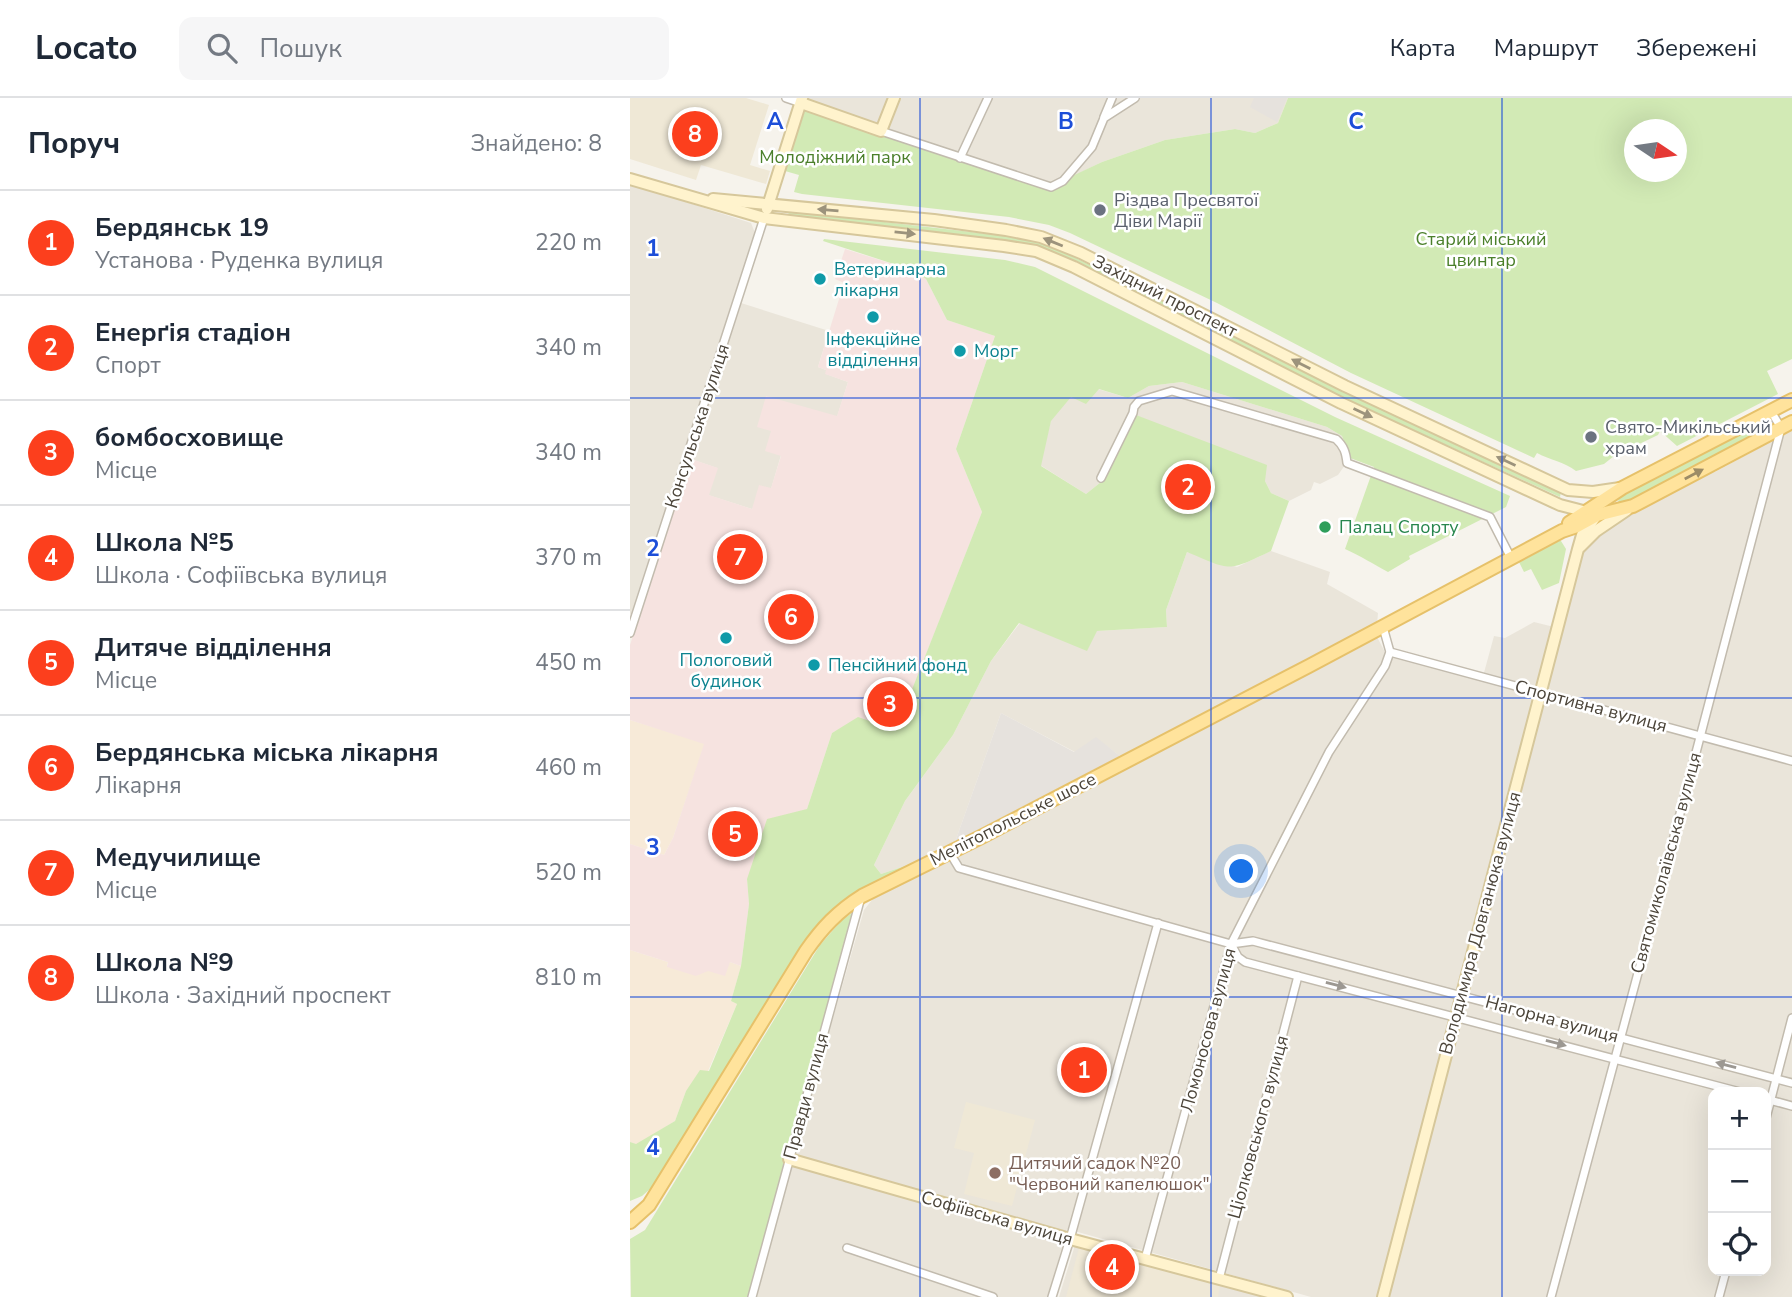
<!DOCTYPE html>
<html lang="uk">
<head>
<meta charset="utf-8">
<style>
  :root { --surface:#fff; --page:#f6f6f7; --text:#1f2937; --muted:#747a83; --line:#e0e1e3; --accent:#fc3f1d }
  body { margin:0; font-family:"Nunito Sans",sans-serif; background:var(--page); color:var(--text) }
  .controls { position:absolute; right:21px; bottom:21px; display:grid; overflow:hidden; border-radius:14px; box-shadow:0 7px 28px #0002 }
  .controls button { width:63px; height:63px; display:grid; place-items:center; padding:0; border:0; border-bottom:2px solid var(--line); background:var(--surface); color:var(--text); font:35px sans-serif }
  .compass { position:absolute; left:994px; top:21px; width:63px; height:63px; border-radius:50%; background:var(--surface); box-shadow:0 7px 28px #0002; rotate:103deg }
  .you { position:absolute; left:612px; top:774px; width:24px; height:24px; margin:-18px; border:5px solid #fff; border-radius:50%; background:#1a73e8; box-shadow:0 0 0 10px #1a73e833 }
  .badge { display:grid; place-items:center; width:46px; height:46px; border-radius:50%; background:var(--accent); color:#fff; font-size:23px; font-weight:700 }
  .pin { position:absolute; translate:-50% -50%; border:4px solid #fff; box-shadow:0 2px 7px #0006 }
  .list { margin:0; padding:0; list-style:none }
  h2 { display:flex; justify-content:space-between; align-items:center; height:91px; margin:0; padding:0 28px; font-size:30px }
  h2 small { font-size:23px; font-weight:400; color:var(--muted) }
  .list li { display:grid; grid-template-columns:46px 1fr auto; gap:21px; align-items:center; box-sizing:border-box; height:105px; padding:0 28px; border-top:2px solid var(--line) }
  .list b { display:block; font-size:26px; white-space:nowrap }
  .list p { margin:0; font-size:23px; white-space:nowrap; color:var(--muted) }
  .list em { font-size:23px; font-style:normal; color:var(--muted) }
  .icon { flex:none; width:38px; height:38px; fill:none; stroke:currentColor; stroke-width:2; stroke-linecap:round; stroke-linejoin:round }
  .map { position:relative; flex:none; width:1162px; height:1199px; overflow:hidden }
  header { display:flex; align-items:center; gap:42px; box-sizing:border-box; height:98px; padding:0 35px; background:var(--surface); border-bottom:2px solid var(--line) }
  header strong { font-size:33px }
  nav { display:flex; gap:38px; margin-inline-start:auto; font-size:24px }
  .search { width:490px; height:63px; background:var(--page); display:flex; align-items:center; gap:18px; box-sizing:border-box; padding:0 24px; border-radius:14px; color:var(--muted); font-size:26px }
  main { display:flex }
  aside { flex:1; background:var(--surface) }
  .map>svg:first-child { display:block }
  .residential { fill:#eae5da; fill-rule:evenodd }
  .commercial { fill:#f7ead8 }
  .industrial { fill:#e6e2dd }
  .education { fill:#efe8d6 }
  .medical { fill:#f6e3e0 }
  .green { fill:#d2eab5; fill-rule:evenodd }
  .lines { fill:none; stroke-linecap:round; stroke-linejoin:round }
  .street-casing { stroke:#c2bbae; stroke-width:10 }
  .secondary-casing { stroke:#d6c79b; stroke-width:14 }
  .primary-casing { stroke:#e6c16a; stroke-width:16 }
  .street { stroke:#fff; stroke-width:7 }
  .secondary { stroke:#fff3cd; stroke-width:10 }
  .primary { stroke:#ffe39c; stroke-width:12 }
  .oneway { fill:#9c937c }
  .oneway2 { fill:#9c8c66 }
  .oneway3 { fill:#9c9892 }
  .grid { fill:none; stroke:#1d4ed8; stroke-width:2; stroke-opacity:0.55 }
  .worship-dot { fill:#6b7280; stroke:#fff; stroke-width:2.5 }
  .culture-dot { fill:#0f9aa8; stroke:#fff; stroke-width:2.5 }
  .leisure-dot { fill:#2e9e5b; stroke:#fff; stroke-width:2.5 }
  .education-dot { fill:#8d6e63; stroke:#fff; stroke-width:2.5 }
  .labels { text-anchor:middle; stroke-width:5; stroke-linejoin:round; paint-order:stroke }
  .park-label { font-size:18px; fill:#4a7f2a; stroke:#fff }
  .worship-label { font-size:18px; fill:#5b616d; stroke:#fff; text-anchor:start }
  .culture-label { font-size:18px; fill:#0d838f; stroke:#fff; text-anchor:start }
  .street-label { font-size:18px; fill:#4b4439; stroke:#fff }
  .leisure-label { font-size:18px; fill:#27864d; stroke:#fff; text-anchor:start }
  .education-label { font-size:18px; fill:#785e54; stroke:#fff; text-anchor:start }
  .grid-label { font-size:23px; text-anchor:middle; font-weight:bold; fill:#1d4ed8; stroke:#fff; stroke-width:5; stroke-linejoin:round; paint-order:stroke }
</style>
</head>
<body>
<header>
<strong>Locato</strong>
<div class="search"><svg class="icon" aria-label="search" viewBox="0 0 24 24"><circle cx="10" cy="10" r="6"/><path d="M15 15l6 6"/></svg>Пошук</div>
<nav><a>Карта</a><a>Маршрут</a><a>Збережені</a></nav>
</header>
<main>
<aside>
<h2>Поруч<small>Знайдено: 8</small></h2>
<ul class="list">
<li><span class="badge">1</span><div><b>Бердянськ 19</b><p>Установа · Руденка вулиця</p></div><em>220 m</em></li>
<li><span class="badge">2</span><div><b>Енерґія стадіон</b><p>Спорт</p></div><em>340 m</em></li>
<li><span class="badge">3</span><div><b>бомбосховище</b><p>Місце</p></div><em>340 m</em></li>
<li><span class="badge">4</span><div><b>Школа №5</b><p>Школа · Софіївська вулиця</p></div><em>370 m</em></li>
<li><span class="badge">5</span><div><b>Дитяче відділення</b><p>Місце</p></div><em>450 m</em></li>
<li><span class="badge">6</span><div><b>Бердянська міська лікарня</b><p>Лікарня</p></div><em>460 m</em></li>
<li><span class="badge">7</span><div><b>Медучилище</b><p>Місце</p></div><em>520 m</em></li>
<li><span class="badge">8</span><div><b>Школа №9</b><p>Школа · Західний проспект</p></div><em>810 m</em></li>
</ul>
</aside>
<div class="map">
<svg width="1162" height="1199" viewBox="0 0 1162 1199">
  <rect width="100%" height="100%" fill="#f6f3ec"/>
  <g class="residential">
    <path d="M166,0H658L648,25L625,35L605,31L535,42L472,64L421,89Z"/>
    <path d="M0,86L121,125L125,135L3,518L0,516Z"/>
    <path d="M111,205L199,233L188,269L196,272V276L218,284L207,319L141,333L151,357L141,391L122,411L78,397L87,370L61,361Z"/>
    <path d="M552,284L697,329L712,338L720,360L708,377L690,386L684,384L681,392L659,403L641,395L635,383L506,317L476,380L456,396L410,367L421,322L441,298L468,291L498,300L519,288Z"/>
    <path d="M1162,332V1199H681L437,1131L418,1199H127L163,1060L234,812L246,797L340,751L747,539L756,556L852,582L864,538L875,540L904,524L932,531L952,455L961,442L1004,412L1077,375L1085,374ZM1083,994H1136V1173H1083Z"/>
    <path d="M641,453L700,474L697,486L748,515L747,526L490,658L466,640L445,654L371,615L325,744L278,767L251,776L244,767L275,703L323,637L361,563L390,525L467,533L537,529L536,512L557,454L607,469Z"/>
    <path d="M445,1147L643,1199H429Z"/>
  </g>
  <g class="commercial">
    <path d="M0,622L75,645L43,740L34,757L0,746Z"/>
    <path d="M0,852L38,864L37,868L78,873L100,864L111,868L101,903L107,906L78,973L56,993L45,1023L6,1047L0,1044Z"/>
  </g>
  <g class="industrial">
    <path d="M624,0H657L647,24L620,9Z"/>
    <path d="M371,615L444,654L466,639L490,658L325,744Z"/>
  </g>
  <g class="education">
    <path d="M0,0H116L139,7L120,67L140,73L136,86L71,67L66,82L0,61Z"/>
    <path d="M336,1004L405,1022L382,1108L334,1096L344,1055L324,1050Z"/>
    <path d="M449,1150L590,1188L588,1199H436Z"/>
  </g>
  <path class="medical" d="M215,151L285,173L296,181L317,222L365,238L326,351L352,414L266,633L228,620L202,635L177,711L117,781L119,806L111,868L100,864L95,878L78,873L66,878L37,869L38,864L0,852V746L34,757L43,740L74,646L0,622V547L61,361L88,370L79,397L122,411L129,387L141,390L151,358L135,353L141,333L127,329L136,298L207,318L218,284L195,276L196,272L188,269L214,185L205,181Z"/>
  <g class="green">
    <path d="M658,0H1162V261L1137,273L1148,296L1047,348L1030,333L1028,337L984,358L974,366L946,373C935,364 920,362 907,355L904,360L721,275L587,205L440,135L419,127L379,119L172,96L164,94L169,77L155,73L175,12L183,10L421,88L472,64L535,42L605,31L625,35L648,25ZM1004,32H1046V74H1004Z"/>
    <path d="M159,113L376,138L409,143L448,161L714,294L931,394L930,399L712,299L446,165L375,143L158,118Z"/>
    <path d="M194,141L375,162L405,169L705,319L880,398L876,409L779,458L780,461L758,474C743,466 731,458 715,451L744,369L720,360L712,338L697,329L552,284L519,288L498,300L469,291L456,306L441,299L421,323L411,368L456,396L476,380L506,317L637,367L635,383L641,395L659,403L641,453C597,474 602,473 557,454L536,512L537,529L467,533L457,553L389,525L361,563L323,637L275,703L244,767L251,776L278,767C243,785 211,799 185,829L26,1086L12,1098L0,1103V1044L6,1046L45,1023L56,993L70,972L79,973L107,906L101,903L111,868L119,806L117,781L137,721L177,711L202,635L228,619L266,632L352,414L326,351L365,238L317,222L296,181L285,173L193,143Z"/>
    <path d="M1135,322L1140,324L1141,328L993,407L988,405L989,399Z"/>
    <path d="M929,443H931L936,451L929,485L912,492L901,471L894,474L889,464Z"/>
    <path d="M222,815L118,1199H1L0,1141L15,1132L190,847L212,822Z"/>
  </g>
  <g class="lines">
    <g class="street-casing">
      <g id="street">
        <path d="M156,0L171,5"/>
        <path d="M474,19L482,0"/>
        <path d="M251,33L421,89L433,83L462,49L474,20L505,0"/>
        <path d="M330,60L358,0"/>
        <path d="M471,380L503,315L504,309L509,303L542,293L706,341C714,348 716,355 717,365L860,419L881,460"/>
        <path d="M0,535L134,120"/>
        <path d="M760,554L1162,663"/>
        <path d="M320,755L329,770L601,846L623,843L1162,985"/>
        <path d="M601,846L608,859L615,864L1110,994"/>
        <path d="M1136,1001L1162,1008"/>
        <path d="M1136,1020L1162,920"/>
        <path d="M217,1150L363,1199"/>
        <path d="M515,1161L601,846L699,654L755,568L760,554L753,529"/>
        <path d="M589,1181L668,878"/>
        <path d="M122,1199L231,799"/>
        <path d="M422,1199L440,1141L528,825"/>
        <path d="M921,1199L1019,834L1151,330L1141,313"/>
        <path d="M1089,1199L1096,1173"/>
      </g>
    </g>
    <g class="secondary-casing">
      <g id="secondary">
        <path d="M171,5L251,33L264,0"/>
        <path d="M0,81L134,120L374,148L406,153L444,169L711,305L930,407L961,415"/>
        <path d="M83,101L304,122L376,132L411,139L451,155L715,288L938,392L963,394L990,390"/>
        <path d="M137,111L172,0"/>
        <path d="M950,449L966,433L997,412"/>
        <path d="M159,1061L440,1141L657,1199"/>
        <path d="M753,1199L948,451L952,437L967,417"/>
      </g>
    </g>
    <g class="primary-casing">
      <g id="primary">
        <path d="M939,425L992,390L1162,302"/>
        <path d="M0,1124L19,1107L176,853C192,830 208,813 232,798L353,738L679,568L932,433L947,428L967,417L1003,408L1162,324"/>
      </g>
    </g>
    <use href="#street" class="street"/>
    <use href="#secondary" class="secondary"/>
    <use href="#primary" class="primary"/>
  </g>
  <defs><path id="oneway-solid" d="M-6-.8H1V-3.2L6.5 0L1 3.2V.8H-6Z" transform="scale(1.75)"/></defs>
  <g class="oneway">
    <use href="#oneway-solid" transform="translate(198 112) rotate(-175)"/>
    <use href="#oneway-solid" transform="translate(275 135) rotate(6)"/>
    <use href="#oneway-solid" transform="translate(423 144) rotate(-158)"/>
    <use href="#oneway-solid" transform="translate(671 266) rotate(-153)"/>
    <use href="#oneway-solid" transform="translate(733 315) rotate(25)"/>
    <use href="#oneway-solid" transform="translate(876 363) rotate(-155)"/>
  </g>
  <use class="oneway2" href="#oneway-solid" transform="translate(1064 376) rotate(-28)"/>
  <g class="oneway3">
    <use href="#oneway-solid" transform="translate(706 887) rotate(15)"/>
    <use href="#oneway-solid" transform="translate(926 945) rotate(15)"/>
    <use href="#oneway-solid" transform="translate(1096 967) rotate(-165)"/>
  </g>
  <path class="grid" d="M290,0V1199M581,0V1199M872,0V1199M0,300H1162M0,600H1162M0,899H1162"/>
  <g class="worship-dot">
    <circle cx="470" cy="112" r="7"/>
    <circle cx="961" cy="339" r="7"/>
  </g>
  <g class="culture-dot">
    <circle cx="190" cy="181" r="7"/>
    <circle cx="243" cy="219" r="7"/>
    <circle cx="330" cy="253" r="7"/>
    <circle cx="96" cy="540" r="7"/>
    <circle cx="184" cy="567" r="7"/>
  </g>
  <circle class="leisure-dot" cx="695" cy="429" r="7"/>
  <circle class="education-dot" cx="365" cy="1075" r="7"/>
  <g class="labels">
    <g class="park-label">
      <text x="205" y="65">Молодіжний парк</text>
      <text x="851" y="147">Старий міський<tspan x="851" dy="21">цвинтар</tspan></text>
    </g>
    <g class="worship-label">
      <text x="484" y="108">Різдва Пресвятої<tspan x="484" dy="21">Діви Марії</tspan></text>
      <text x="975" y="335">Свято-Микільський<tspan x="975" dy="21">храм</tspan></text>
    </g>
    <g class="culture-label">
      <text x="204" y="177">Ветеринарна<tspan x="204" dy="21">лікарня</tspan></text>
      <text x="243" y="247" text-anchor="middle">Інфекційне<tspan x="243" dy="21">відділення</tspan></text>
      <text x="344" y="259">Морг</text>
      <text x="96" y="568" text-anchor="middle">Пологовий<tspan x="96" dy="21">будинок</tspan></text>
      <text x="198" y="573">Пенсійний фонд</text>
    </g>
    <g class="street-label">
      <text transform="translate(535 198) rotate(27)" y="6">Західний проспект</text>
      <text transform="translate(67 328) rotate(-72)" y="6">Консульська вулиця</text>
      <text transform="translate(961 608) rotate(15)" y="6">Спортивна вулиця</text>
      <text transform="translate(383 721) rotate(-27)" y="6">Мелітопольське шосе</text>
      <text transform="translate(1036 765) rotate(-75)" y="6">Святомиколаївська вулиця</text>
      <text transform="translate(850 825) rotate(-75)" y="6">Володимира Довганюка вулиця</text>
      <text transform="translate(922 921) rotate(15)" y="6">Нагорна вулиця</text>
      <text transform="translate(578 932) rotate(-75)" y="6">Ломоносова вулиця</text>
      <text transform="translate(176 998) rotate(-75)" y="6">Правди вулиця</text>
      <text transform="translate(628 1029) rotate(-75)" y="6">Ціолковського вулиця</text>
      <text transform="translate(367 1120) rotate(16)" y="6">Софіївська вулиця</text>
    </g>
    <g class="leisure-label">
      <text x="709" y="435">Палац Спорту</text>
    </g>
    <g class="education-label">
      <text x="379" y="1071">Дитячий садок №20<tspan x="379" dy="21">"Червоний капелюшок"</tspan></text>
    </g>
  </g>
  <g class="grid-label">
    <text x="145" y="31">A</text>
    <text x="436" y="31">B</text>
    <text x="726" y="31">C</text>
    <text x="23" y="158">1</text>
    <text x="23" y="458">2</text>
    <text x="23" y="757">3</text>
    <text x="23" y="1057">4</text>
  </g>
</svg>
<div class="controls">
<button>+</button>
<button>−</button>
<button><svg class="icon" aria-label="locate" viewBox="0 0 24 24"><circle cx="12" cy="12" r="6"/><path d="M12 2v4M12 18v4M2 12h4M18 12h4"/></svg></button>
</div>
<svg class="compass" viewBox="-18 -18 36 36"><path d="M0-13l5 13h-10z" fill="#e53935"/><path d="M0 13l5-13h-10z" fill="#747a83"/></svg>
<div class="you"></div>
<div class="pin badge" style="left:454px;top:972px">1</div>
<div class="pin badge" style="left:558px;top:389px">2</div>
<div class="pin badge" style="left:260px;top:606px">3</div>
<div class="pin badge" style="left:482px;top:1169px">4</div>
<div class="pin badge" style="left:105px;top:736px">5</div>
<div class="pin badge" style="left:161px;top:519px">6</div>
<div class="pin badge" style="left:110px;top:459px">7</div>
<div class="pin badge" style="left:65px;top:36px">8</div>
</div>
</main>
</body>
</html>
